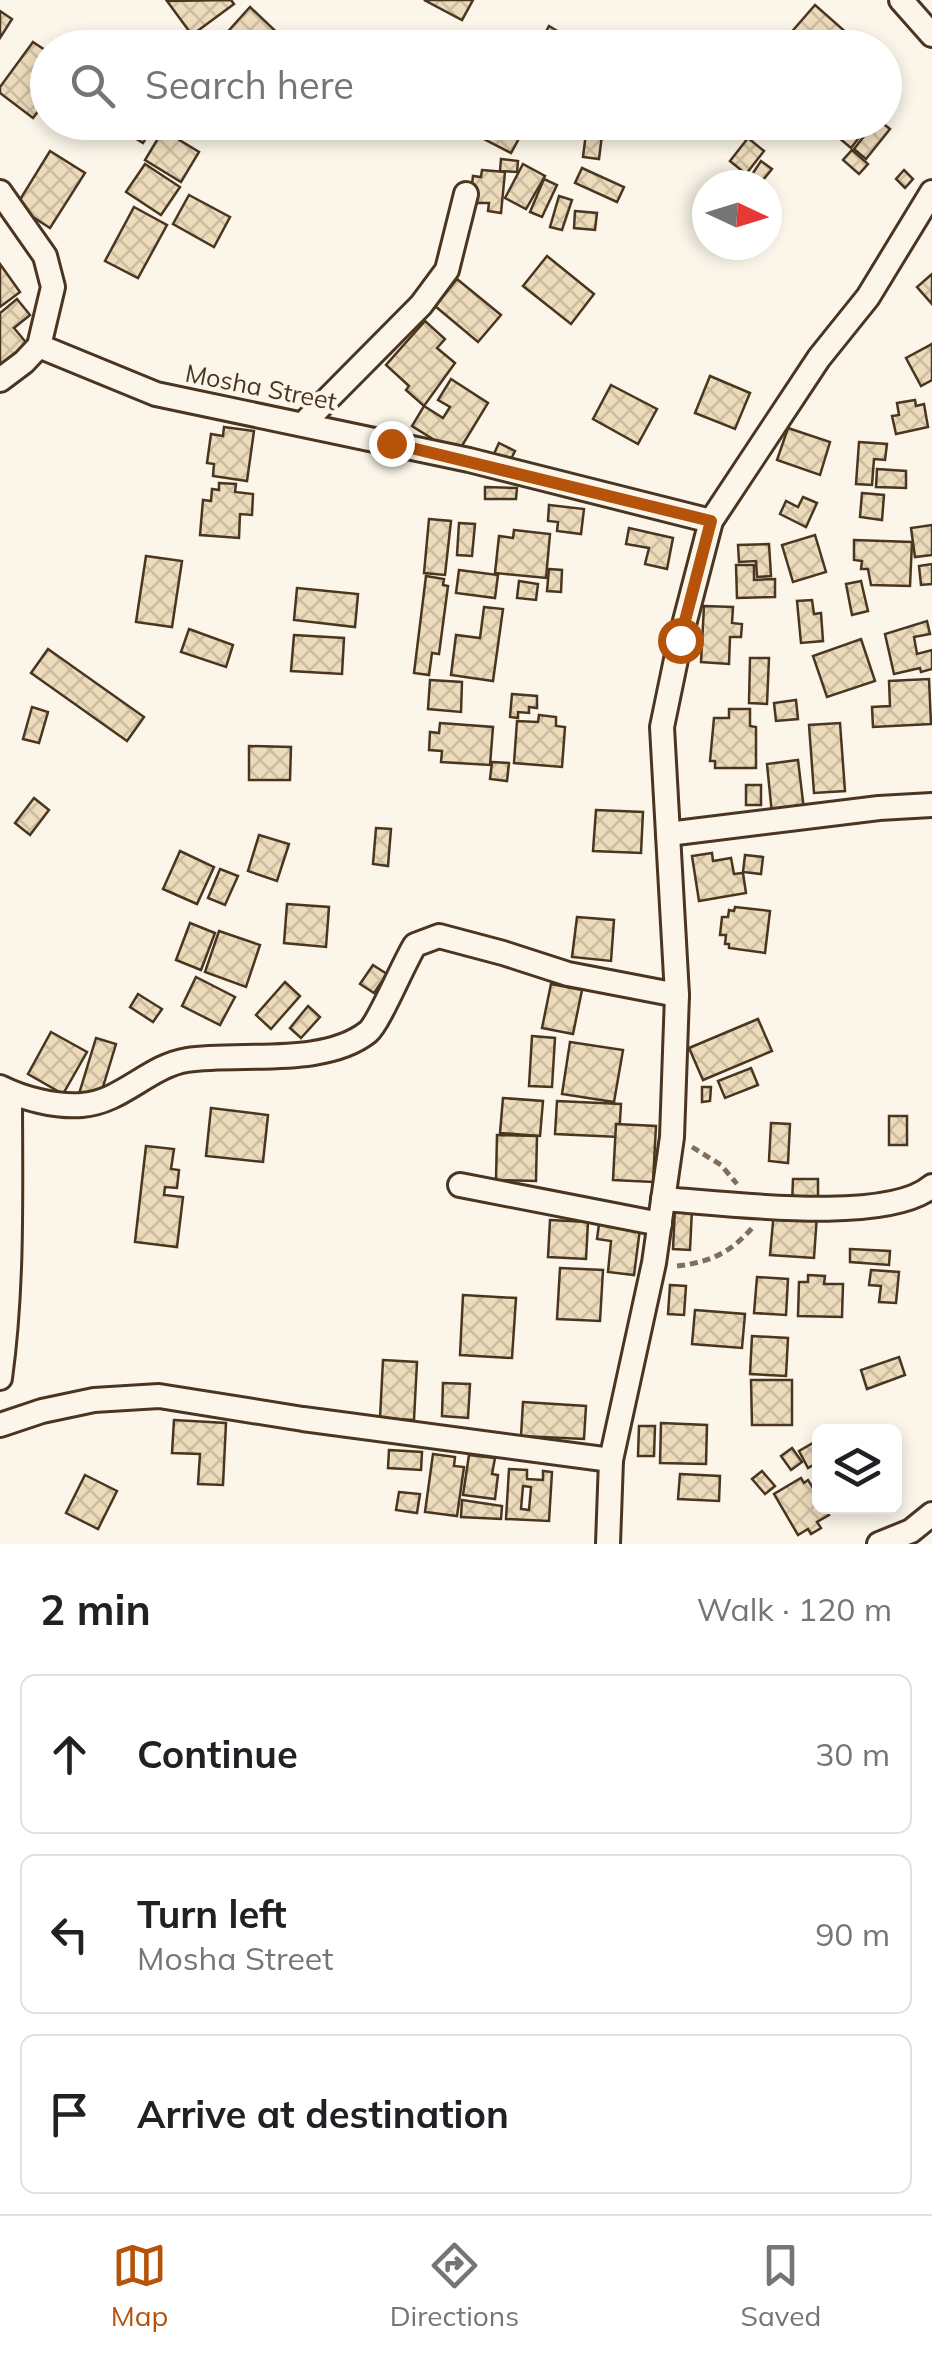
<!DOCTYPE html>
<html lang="en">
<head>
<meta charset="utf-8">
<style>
  :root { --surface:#fff; --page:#f6f6f6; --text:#202124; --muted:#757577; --line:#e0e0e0; --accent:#b45309 }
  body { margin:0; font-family:Mulish,sans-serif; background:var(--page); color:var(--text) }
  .controls { position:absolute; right:30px; bottom:30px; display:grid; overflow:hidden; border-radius:15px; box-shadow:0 5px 15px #0003 }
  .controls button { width:90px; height:90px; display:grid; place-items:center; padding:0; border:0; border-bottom:2px solid var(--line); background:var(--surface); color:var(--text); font:50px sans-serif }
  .compass { position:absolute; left:692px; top:170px; width:90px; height:90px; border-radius:50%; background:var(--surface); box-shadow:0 5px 15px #0003; rotate:94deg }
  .stop { position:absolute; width:30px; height:30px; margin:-22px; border:8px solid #b45309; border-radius:50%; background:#fff }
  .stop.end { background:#b45309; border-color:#fff; box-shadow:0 2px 10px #0008 }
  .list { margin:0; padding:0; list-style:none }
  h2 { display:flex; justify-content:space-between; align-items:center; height:130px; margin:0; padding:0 40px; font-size:42px }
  h2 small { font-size:32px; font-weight:400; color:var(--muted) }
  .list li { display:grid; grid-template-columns:65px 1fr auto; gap:30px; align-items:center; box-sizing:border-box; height:160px; margin:0 20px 20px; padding:0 20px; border:2px solid var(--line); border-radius:15px }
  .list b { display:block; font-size:38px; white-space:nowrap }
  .list p { margin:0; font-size:32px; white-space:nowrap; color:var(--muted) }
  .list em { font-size:32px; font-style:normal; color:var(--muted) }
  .icon { flex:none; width:55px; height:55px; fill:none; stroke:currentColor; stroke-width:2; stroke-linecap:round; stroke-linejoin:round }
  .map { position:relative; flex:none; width:932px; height:1544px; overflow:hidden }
  .search { position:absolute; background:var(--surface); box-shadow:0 5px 15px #0003; left:30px; right:30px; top:30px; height:110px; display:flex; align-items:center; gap:25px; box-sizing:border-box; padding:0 35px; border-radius:55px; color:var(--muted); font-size:38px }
  .sheet { height:670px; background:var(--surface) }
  nav { display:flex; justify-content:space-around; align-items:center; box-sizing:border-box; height:140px; border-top:2px solid var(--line); background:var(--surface); font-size:28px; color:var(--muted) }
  nav a { display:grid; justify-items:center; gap:5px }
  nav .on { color:var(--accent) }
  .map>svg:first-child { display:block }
  .building { fill:url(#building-cross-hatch); stroke:#4a3520; stroke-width:2.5; fill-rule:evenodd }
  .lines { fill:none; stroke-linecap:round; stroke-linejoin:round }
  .street-casing { stroke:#4a3520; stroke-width:28 }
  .path { stroke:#7f6f5c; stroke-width:5; stroke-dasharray:8 5; stroke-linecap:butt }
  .street { stroke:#fbf6e9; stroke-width:22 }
  .route { stroke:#b45309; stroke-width:12 }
  .labels { text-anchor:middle; stroke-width:8; stroke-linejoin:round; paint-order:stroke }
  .street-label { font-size:25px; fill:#4a3520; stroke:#fbf6e9 }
</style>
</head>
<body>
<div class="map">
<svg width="932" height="1544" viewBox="0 0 932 1544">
  <defs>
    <pattern id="building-cross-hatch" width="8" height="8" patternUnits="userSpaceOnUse" patternTransform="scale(2.5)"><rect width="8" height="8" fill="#ecdcbc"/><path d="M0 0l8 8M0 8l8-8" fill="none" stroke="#ccbda1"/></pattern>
  </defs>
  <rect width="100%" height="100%" fill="#fbf6e9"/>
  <g class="building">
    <path d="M231,0L234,4L192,35L167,1Z"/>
    <path d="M424,0H473L462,20Z"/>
    <path d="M815,5L848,34L836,48H802L788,36Z"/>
    <path d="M250,7L285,40L278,48H213Z"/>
    <path d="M0,11L12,19L0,38Z"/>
    <path d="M549,26L586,48H537Z"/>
    <path d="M456,36L465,43L468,37L483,48H451L449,46Z"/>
    <path d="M33,42L48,52V98L33,118L0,93V87Z"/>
    <path d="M109,122H156L143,143Z"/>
    <path d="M485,122H501L522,133L511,153L478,136Z"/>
    <path d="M850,122H871L851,148L838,137Z"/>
    <path d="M875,122H881L890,129L866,159L854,149Z"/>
    <path d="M587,125L603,127L599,159L583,157Z"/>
    <path d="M163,130L199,152L181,182L145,160Z"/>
    <path d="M748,138L764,151L746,174L730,161Z"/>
    <path d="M852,150L868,164L859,174L843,160Z"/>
    <path d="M50,151L85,173L50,228L16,206Z"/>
    <path d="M501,159L518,161L517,172L500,171Z"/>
    <path d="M761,161L772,169L759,185L749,179Z"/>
    <path d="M145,164L180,187L161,215L126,192Z"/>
    <path d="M523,164L545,176L526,209L505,198Z"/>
    <path d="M582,168L624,187L617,202L575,183Z"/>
    <path d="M482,170L505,172L501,213L488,211L489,203H467L469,183L472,184L473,176L481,177Z"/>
    <path d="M904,170L913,179L905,188L896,179Z"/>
    <path d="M544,179L557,185L542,217L530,212Z"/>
    <path d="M189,195L230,217L214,247L173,224Z"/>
    <path d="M559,196L572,200L562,230L550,227Z"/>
    <path d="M134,207L167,225L138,278L105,261Z"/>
    <path d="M575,211L597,213L595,230L574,228Z"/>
    <path d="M547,256L594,294L571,324L523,286Z"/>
    <path d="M0,264L20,292L0,307Z"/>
    <path d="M932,274V304L917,287Z"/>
    <path d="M457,279L501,315L478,342L435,306Z"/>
    <path d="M17,299L30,315L14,328L29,346L0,371V313Z"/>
    <path d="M425,321L445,339L437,348L455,363L424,406L406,390L409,386L386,365Z"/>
    <path d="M932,344V380L921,386L906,358Z"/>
    <path d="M710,376L750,393L735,429L695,413Z"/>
    <path d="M451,379L488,403L457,454L412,426L424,406L443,418L450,407L438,400Z"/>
    <path d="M611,385L657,409L638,444L593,419Z"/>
    <path d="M915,400L916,406L924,404L928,427L896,434L892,416L899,415L897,403Z"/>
    <path d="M224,427L254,431L247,481L213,476L214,464L207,463L211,434L223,436Z"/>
    <path d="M788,428L830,442L820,475L777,460Z"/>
    <path d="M859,442L887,444L885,460L874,459L872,485L856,484Z"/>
    <path d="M499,443L515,451L508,465L492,458Z"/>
    <path d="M877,469L906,471V488L876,487Z"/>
    <path d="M219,483L236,484L235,492L253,494L252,515L240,514L239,538L200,535L203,500L211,501L212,489L219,490Z"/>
    <path d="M485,487L517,488L516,499H485Z"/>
    <path d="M862,493L884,495L882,520L860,517Z"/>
    <path d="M803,497L817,503L806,527L780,514L786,501L798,507Z"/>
    <path d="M549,505L584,509L581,534L557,531L558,522L548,521Z"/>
    <path d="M429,519L451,521L445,575L424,573Z"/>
    <path d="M459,523L475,524L472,556L457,555Z"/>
    <path d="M932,525V555L915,557L911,528Z"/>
    <path d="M629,528L673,538L667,569L645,564L649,548L626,544Z"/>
    <path d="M514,530L550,534L546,578L495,573L499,536L513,538Z"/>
    <path d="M815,535L826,572L793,582L782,545Z"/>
    <path d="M854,540L912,542L910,586L871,585L868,569H861L862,561L854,560Z"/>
    <path d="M769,544L771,576L757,577L756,561L739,562L738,545Z"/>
    <path d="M146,556L182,561L172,627L136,622Z"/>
    <path d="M932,564V584L921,585L919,566Z"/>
    <path d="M736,565H754V580L775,579V597L737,598Z"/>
    <path d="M549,569L562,570L561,592L547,591Z"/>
    <path d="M459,570L498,575L495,598L456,593Z"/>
    <path d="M426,576L444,579L443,585L448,586L439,654L432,653L429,675L414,673Z"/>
    <path d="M519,581L538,584L536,600L517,598Z"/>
    <path d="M861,581L868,611L852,615L846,584Z"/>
    <path d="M297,588L358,594L355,627L294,620Z"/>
    <path d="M812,600L814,614L821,613L823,641L801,643L797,601Z"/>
    <path d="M704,606L733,607L732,623L742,624L741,637H730L729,664L701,662Z"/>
    <path d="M484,607L503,609L493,681L451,675L456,635L480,638Z"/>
    <path d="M927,621L930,634L914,637L917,654L932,650V669L921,672L920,668L894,674L885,634Z"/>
    <path d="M189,629L233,645L226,667L181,652Z"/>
    <path d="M294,635L344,638L342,674L291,671Z"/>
    <path d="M861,639L875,681L827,697L813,656Z"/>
    <path d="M48,649L144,717L127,741L31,673Z"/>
    <path d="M750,658H769L767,704L749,703Z"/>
    <path d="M929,679L931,724L873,727L872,707L890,706L889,681Z"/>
    <path d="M430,680L462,682L461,712L428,709Z"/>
    <path d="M512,694L537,696V708L529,707V713L518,712V718L510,717Z"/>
    <path d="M796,700L798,719L776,721L774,703Z"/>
    <path d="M32,707L48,712L39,743L23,739Z"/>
    <path d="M729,709H750V726L756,727V768H715V761H710L714,718H729Z"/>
    <path d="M539,715L556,717V726L565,727L562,767L514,763L517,721L538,722Z"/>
    <path d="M440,723L493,727L490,765L441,762L442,751L429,750L430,732L439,733Z"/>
    <path d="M840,723L845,791L814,793L809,725Z"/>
    <path d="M249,746L291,747L290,780H249Z"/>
    <path d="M798,760L804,810L772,814L767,764Z"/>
    <path d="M492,762L509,763L507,781L490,779Z"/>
    <rect x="746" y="785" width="15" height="20"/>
    <path d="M34,798L49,810L30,835L15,823Z"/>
    <path d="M596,810L643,812L641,853L593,851Z"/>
    <path d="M376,828L391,829L388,866L373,864Z"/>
    <path d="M259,835L289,844L277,881L248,871Z"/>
    <path d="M180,851L214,867L197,904L163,889Z"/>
    <path d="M712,853L713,861L731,858L734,874L743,873L746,893L699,901L692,856Z"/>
    <path d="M745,855L763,857L761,874L743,872Z"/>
    <path d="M220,869L238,876L225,905L208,898Z"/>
    <path d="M287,904L329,907L326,947L284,943Z"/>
    <path d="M735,907L770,911L765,953L729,948V944H725L726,935H720L722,917H728L729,910L734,911Z"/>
    <path d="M577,917L614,920L611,961L572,957Z"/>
    <path d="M190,923L215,933L201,970L176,960Z"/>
    <path d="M219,931L260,945L246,987L205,972Z"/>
    <path d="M373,965L387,974L374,993L360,984Z"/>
    <path d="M196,977L235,997L220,1025L182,1006Z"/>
    <path d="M285,982L300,996L271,1029L256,1015Z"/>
    <path d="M551,984L582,990L573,1034L542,1028Z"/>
    <path d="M138,994L162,1009L153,1022L130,1007Z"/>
    <path d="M308,1006L320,1017L301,1038L290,1028Z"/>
    <path d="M758,1019L772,1051L703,1080L689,1048Z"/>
    <path d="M51,1032L87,1052L63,1094L28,1074Z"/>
    <path d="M532,1036L555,1038L552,1087L529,1086Z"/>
    <path d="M96,1038L116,1044L99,1100L79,1094Z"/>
    <path d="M570,1042L623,1050L614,1102L562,1094Z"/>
    <path d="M751,1068L758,1085L725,1098L718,1081Z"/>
    <path d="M702,1087H711L710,1101L702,1102Z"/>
    <path d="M503,1098L543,1101L540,1136L500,1133Z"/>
    <path d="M557,1101L621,1104L619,1137L555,1134Z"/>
    <path d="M211,1108L268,1115L263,1162L206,1156Z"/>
    <rect x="889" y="1116" width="18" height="29"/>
    <path d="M771,1123L790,1124L788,1163L769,1161Z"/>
    <path d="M616,1124L656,1126L653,1182L613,1180Z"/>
    <path d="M497,1135L537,1136L536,1181L496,1180Z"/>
    <path d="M146,1146L174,1149L171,1169L179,1170L177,1188L165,1187L164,1195L183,1197L177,1247L135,1242Z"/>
    <path d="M793,1179H818V1204L792,1203Z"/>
    <path d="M675,1208L692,1209L690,1250L673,1249Z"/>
    <path d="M774,1211L817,1215L814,1258L770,1255Z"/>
    <path d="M550,1220L588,1222L586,1259L548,1257Z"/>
    <path d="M599,1224L640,1229L634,1275L608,1272L611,1241L597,1239Z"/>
    <path d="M850,1249L890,1251L889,1265L850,1262Z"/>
    <path d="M560,1268L603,1270L600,1321L557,1319Z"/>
    <path d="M871,1270L899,1272L896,1303L879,1302L881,1286L869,1285Z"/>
    <path d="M808,1275L825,1276L824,1284H843L842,1317L798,1316L799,1282H808Z"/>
    <path d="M757,1277L788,1279L786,1315L754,1313Z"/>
    <path d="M670,1285L686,1286L684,1315L668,1314Z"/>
    <path d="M463,1295L516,1298L512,1358L460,1355Z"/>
    <path d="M695,1310L745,1314L742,1348L692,1344Z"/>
    <path d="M752,1336L788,1338L786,1376L750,1374Z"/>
    <path d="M899,1357L905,1375L867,1389L861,1370Z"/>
    <path d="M383,1360L417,1362L414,1420L380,1418Z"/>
    <path d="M751,1380H792V1425H752Z"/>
    <path d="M443,1383L470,1384L468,1418L442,1416Z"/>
    <path d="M523,1402L586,1406L584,1439L521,1436Z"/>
    <path d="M174,1420L226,1423L223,1485L198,1484L200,1454L172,1453Z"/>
    <path d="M661,1423L707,1425L706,1464L660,1463Z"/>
    <path d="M639,1426H655L654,1456H638Z"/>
    <path d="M820,1439V1461L808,1468L799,1451Z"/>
    <path d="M792,1448L802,1462L791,1470L781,1456Z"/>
    <path d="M389,1450L422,1452L421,1470L388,1468Z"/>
    <path d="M433,1454L455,1457L454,1466L464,1467L457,1516L425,1512Z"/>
    <path d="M469,1455L495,1458L492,1474L498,1475L495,1499L463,1495Z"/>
    <path d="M509,1469L527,1470V1479L543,1480V1471L552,1472L549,1521L506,1519ZM523,1486L531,1487L529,1510L521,1509Z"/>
    <path d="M762,1471L775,1486L765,1494L752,1479Z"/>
    <path d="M680,1474L720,1476L719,1501L678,1499Z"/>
    <path d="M85,1475L117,1491L98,1529L66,1513Z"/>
    <path d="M801,1478L804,1483L808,1480L820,1499V1506H824L829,1515L817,1522L821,1528L811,1534L808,1529L798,1535L774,1494Z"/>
    <path d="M399,1492L420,1494L417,1513L396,1510Z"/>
    <path d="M462,1500L502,1506L501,1519L461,1517Z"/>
  </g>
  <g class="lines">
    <g class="street-casing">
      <g id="street">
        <path d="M901,0L932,35"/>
        <path d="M0,192L45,256L53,287L39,346L24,362L0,380"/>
        <path d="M39,346L156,394L469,460L711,521"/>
        <path d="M304,423L421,305L447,270L466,194"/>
        <path d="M668,834L879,808L932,805"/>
        <path d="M0,1087C24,1099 56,1107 82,1105C122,1102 149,1066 187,1060C240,1052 324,1067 368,1032C379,1023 404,962 415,945L439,936L503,953L568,974L677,995"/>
        <path d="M460,1185L660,1224"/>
        <path d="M663,1199C724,1203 887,1225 932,1186"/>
        <path d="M0,1378C13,1284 10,1187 10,1092"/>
        <path d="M0,1425L42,1411L94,1400L159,1396L303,1419L611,1460"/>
        <path d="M608,1544L611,1460L654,1263L672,1137L677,995L662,727L680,640L711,521L819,358L868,297L932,192"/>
        <path d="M879,1544L911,1531L932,1514"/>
      </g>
    </g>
    <g class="path">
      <path d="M692,1147L721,1165L737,1184"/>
      <path d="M677,1266C711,1262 730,1253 753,1227"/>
    </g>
    <use href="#street" class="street"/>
  </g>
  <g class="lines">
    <path class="route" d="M391,443L711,521L680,640"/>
  </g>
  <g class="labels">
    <g class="street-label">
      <text transform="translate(261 387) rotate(11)" y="9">Mosha Street</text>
    </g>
  </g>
</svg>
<div class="controls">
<button><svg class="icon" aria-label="layers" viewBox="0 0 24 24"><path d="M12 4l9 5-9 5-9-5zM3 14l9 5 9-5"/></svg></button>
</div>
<svg class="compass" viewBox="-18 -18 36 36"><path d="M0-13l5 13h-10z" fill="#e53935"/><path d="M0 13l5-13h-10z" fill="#757577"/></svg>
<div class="stop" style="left:680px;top:640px"></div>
<div class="stop end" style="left:391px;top:443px"></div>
<div class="search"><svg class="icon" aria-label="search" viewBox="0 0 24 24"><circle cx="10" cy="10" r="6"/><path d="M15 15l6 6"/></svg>Search here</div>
</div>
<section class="sheet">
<h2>2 min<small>Walk · 120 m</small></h2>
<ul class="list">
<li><svg class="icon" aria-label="ahead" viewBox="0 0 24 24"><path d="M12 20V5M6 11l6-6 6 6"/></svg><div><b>Continue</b></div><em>30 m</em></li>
<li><svg class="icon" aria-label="left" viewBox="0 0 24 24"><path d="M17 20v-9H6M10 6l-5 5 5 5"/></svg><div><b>Turn left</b><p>Mosha Street</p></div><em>90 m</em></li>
<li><svg class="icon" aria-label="arrive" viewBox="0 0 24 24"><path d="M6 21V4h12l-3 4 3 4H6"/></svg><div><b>Arrive at destination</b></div></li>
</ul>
</section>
<nav>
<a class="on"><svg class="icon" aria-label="map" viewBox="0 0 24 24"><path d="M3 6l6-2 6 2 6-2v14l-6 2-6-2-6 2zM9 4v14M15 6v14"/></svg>Map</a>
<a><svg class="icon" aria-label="directions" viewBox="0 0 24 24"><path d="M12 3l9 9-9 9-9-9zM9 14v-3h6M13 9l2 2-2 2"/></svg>Directions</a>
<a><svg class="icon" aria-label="saved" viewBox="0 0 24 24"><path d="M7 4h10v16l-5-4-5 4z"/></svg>Saved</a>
</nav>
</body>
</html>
